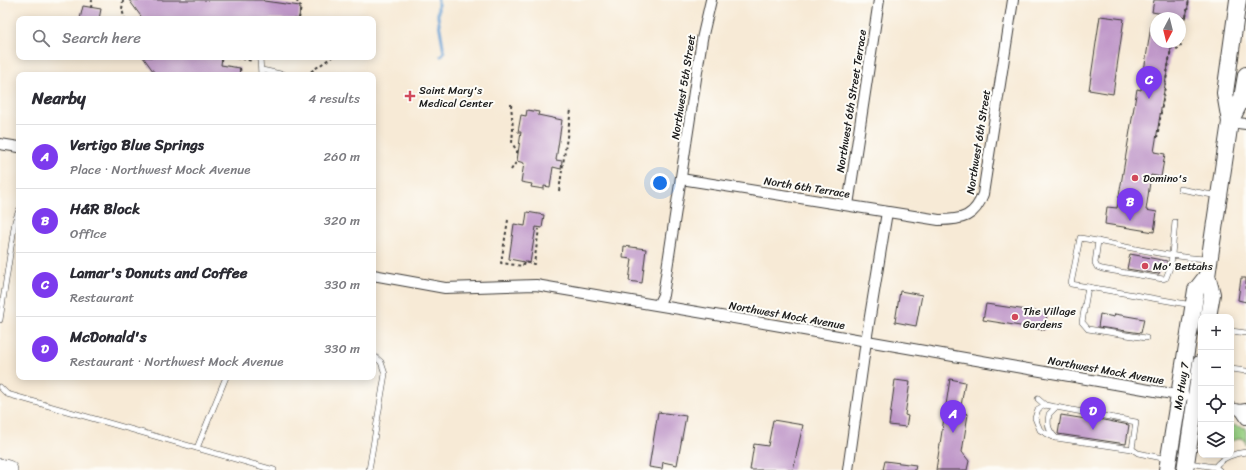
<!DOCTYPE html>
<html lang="en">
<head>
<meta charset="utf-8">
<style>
  :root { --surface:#fff; --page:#f2f2f3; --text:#2b2b33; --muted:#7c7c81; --line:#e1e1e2; --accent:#7c3aed }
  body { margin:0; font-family:Sriracha,sans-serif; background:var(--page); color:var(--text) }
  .controls { position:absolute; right:12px; bottom:12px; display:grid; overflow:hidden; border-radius:8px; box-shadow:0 2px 10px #0003 }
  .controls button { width:36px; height:36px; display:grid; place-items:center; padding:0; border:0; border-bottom:1px solid var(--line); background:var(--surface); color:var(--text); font:20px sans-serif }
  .compass { position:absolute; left:1150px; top:12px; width:36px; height:36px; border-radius:50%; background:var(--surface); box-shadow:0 2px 10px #0003; rotate:187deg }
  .you { position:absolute; left:660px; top:183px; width:14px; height:14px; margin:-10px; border:3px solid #fff; border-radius:50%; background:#1a73e8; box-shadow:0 0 0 6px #1a73e833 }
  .badge { display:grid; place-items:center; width:26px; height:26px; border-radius:50%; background:var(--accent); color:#fff; font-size:13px; font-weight:700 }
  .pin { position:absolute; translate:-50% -33px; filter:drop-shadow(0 1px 2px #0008) }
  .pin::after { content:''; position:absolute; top:21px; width:14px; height:12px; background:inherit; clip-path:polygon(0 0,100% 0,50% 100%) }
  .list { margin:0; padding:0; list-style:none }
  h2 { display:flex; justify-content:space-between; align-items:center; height:52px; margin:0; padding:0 16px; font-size:17px }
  h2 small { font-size:13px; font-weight:400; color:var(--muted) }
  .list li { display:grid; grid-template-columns:26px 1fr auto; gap:12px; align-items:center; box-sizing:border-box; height:64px; padding:0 16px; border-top:1px solid var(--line) }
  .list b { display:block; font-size:15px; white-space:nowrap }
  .list p { margin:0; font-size:13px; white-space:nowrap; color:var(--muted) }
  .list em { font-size:13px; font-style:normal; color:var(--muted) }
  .icon { flex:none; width:22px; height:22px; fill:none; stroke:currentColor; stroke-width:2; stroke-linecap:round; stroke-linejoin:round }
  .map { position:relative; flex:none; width:1246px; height:470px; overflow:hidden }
  .search { position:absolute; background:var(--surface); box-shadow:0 2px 10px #0003; left:16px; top:16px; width:360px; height:44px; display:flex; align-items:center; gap:10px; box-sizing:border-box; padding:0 14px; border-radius:8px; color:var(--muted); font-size:15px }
  .panel { position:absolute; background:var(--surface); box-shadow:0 2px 10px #0003; left:16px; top:72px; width:360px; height:308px; border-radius:8px }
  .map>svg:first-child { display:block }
  .green { fill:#98d083; stroke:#5a7650 }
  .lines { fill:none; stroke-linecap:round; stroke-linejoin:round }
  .stream { stroke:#649fd4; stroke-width:3 }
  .building { fill:#c098c9 }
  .service-casing { stroke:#3d3b38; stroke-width:6 }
  .minor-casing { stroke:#3d3b38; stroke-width:12 }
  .primary-casing { stroke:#3d3b38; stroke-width:18 }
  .motorway-casing { stroke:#3d3b38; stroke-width:20 }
  .path { stroke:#3d3b38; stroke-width:2; stroke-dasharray:3 3; stroke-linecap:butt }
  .service { stroke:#fff; stroke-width:5 }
  .minor { stroke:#fff; stroke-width:10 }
  .primary { stroke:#fff; stroke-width:16 }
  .motorway { stroke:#fff; stroke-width:19 }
  .poi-dot { fill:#d1495b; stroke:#fdfcf7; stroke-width:1.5 }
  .labels { text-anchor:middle; stroke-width:4; stroke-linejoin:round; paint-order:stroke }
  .street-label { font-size:11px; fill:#1c1c1c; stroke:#fdfcf7 }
  .poi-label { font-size:11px; fill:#1c1c1c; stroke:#fdfcf7; text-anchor:start }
</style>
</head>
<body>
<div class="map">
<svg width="1246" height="470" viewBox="0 0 1246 470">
  <rect width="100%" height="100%" fill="#fdfcf7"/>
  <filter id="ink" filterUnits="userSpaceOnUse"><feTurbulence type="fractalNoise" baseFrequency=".025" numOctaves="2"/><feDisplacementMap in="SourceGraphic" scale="8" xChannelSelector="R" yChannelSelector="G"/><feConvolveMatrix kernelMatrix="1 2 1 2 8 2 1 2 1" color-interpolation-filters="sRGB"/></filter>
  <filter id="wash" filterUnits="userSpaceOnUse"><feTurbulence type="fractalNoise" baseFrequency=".012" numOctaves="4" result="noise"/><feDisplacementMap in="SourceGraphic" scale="16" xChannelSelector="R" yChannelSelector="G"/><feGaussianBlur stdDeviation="0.9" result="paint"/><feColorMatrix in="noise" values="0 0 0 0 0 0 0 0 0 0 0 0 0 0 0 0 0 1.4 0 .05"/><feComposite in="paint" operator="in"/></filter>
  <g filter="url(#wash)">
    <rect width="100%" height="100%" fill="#f7ead6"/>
    <path class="green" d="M1231,425L1246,428V444L1243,438L1231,441Z"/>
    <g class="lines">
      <path class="stream" d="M438,0V17L444,52L441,56"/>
    </g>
    <g id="blocks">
      <g class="building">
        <path d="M129,0H263L264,1L300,6L299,19H143Z"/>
        <path d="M1154,0H1189L1186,18L1152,12Z"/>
        <path d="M83,6L101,9L99,19H80Z"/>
        <path d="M1100,16L1124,19L1113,94L1089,90Z"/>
        <path d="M1151,26H1156V42H1172L1154,152L1165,154L1161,177L1151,175L1146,210L1157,212L1154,232L1105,224L1107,207L1117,208L1137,89L1141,90Z"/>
        <path d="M143,57H222L221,65L240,68L239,75H156Z"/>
        <path d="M527,110L539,112L538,115L562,120L556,160L562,161L561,169L553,167L550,187L544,186V189L531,187L532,184L521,182L524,163L517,161L521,132H518L521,115L526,116Z"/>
        <path d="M527,212L544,215L542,228L536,227L530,263L509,259L514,224L525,226Z"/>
        <path d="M624,246L646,249L642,283L629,281L632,259L623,258Z"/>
        <path d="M1130,254L1167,261V264L1165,269L1160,268L1159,274L1127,269Z"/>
        <path d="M1241,278H1246V302L1238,300Z"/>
        <path d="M900,291L922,295L916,326L895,322Z"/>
        <path d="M986,304L1047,313L1045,330L983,320Z"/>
        <path d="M1100,314L1114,317L1115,314L1144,319L1141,333L1098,327Z"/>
        <path d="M950,379L965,382L960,412L968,414L962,452L969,461L967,470H936Z"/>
        <path d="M895,380L910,382L905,415L908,416L906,427L889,425Z"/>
        <path d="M658,412L686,416L677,465L663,462L662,469L649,467Z"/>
        <path d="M1061,415L1092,420L1093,418L1129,425L1126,444L1058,434Z"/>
        <path d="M773,420L803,425L793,470H750L754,444L768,446Z"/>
        <path d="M885,461L916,465L915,470H883Z"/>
      </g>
    </g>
  </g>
  <g filter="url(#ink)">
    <use href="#blocks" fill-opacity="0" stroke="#3d3b38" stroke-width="1"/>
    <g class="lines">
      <g class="service-casing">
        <g id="service">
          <path d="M260,57L261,75"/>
          <path d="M262,70L285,75"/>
          <path d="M1180,189L1218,196"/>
          <path d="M1098,241L1095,263L1097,267L1102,269L1163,279L1166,278L1171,265L1175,222"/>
          <path d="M1088,287L1082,322L1088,329L1146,338"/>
          <path d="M1192,305L1071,284L1080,238C1122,245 1165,257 1208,259"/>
          <path d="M0,320L15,221L19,210"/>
          <path d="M1231,331L1246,333"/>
          <path d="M1231,369L1246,371"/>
          <path d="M0,387L7,394L274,470"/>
          <path d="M1038,399L1045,405"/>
          <path d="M1056,407L1136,422L1132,449L1056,438C1048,430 1047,425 1049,414Z"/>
          <path d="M1055,438L1040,430L1035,418L1038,409L1045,405L1056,407"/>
          <path d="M197,448L226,377"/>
          <path d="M1132,449L1138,453L1167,459"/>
          <path d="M1189,463L1215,467L1219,470"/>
          <path d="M1215,467C1221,458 1235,453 1246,452"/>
          <path d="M369,470L385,374L381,362L373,355"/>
        </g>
      </g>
      <g class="minor-casing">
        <g id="minor">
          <path d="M1230,122L1246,124"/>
          <path d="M0,144L19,147"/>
          <path d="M681,179L939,220C962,220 975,217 983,194L1013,0"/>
          <path d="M848,205L879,0"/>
          <path d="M373,275L445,288L536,285L775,325L1184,396"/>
          <path d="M658,305L663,295L702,39L711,0"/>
          <path d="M1231,408L1240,410L1246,409"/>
          <path d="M1240,410L1246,419"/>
          <path d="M848,470L866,341L887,212"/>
        </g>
      </g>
      <g class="primary-casing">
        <g id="primary">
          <path d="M1230,122L1242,98L1246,75"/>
          <path d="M1208,317L1212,294L1207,276L1230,122L1225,93L1238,0"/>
          <path d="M1167,470L1196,290L1207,276"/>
          <path d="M1185,470L1201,363"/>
        </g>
      </g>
      <g class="motorway-casing">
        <path id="motorway" d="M0,468L8,470"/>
      </g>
      <g class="path">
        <path d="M123,0L122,10L125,19"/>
        <path d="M298,0L297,3L301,6L299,19"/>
        <path d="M91,8L92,0"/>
        <path d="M1186,17L1189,0"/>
        <path d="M230,57L253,61"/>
        <path d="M240,68L241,75"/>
        <path d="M306,75L332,57"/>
        <path d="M511,104L513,129L512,143L517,151V156"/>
        <path d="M1157,138L1171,48L1180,49L1184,29"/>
        <path d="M511,170L517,161"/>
        <path d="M559,191L571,110"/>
        <path d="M508,220L501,263L523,266L524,262L534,264L539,229"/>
      </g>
      <use href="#service" class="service"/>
      <use href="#minor" class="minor"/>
      <use href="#primary" class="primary"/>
      <use href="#motorway" class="motorway"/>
    </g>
  </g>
  <g class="poi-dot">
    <path d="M408 90h4v4h4v4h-4v4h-4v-4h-4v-4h4z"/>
    <circle cx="1135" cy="178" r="4"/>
    <circle cx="1145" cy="266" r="4"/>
    <circle cx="1015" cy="317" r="4"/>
  </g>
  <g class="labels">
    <g class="street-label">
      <text transform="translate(683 87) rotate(-81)" y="4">Northwest 5th Street</text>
      <text transform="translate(851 101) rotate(-81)" y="4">Northwest 6th Street Terrace</text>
      <text transform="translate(978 142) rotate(-81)" y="4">Northwest 6th Street</text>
      <text transform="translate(807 187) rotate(9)" y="4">North 6th Terrace</text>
      <text transform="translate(787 315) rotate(10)" y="4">Northwest Mock Avenue</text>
      <text transform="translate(1106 370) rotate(10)" y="4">Northwest Mock Avenue</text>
      <text transform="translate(1181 386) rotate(-81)" y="4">Mo Hwy 7</text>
    </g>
    <g class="poi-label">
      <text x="419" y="94">Saint Mary's<tspan x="419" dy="13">Medical Center</tspan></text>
      <text x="1143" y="182">Domino's</text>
      <text x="1153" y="270">Mo' Bettahs</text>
      <text x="1023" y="315">The Village<tspan x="1023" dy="13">Gardens</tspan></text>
    </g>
  </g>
</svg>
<div class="controls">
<button>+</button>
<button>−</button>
<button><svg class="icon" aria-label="locate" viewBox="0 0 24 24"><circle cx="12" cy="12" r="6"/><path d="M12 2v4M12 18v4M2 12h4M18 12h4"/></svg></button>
<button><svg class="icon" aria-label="layers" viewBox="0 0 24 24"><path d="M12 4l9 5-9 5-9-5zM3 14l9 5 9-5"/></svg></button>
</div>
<svg class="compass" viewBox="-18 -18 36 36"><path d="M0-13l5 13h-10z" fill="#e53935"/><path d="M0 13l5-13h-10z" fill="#7c7c81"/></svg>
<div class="you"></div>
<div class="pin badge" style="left:953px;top:433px">A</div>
<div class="pin badge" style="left:1130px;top:221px">B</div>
<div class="pin badge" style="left:1149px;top:99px">C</div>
<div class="pin badge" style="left:1093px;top:430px">D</div>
<div class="search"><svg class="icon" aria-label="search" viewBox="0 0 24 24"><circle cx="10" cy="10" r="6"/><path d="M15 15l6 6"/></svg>Search here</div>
<section class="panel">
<h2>Nearby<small>4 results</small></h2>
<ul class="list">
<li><span class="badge">A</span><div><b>Vertigo Blue Springs</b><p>Place · Northwest Mock Avenue</p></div><em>260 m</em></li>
<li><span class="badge">B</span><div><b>H&amp;R Block</b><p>Office</p></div><em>320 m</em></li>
<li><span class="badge">C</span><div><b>Lamar's Donuts and Coffee</b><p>Restaurant</p></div><em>330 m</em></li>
<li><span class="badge">D</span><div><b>McDonald's</b><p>Restaurant · Northwest Mock Avenue</p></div><em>330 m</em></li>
</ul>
</section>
</div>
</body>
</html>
